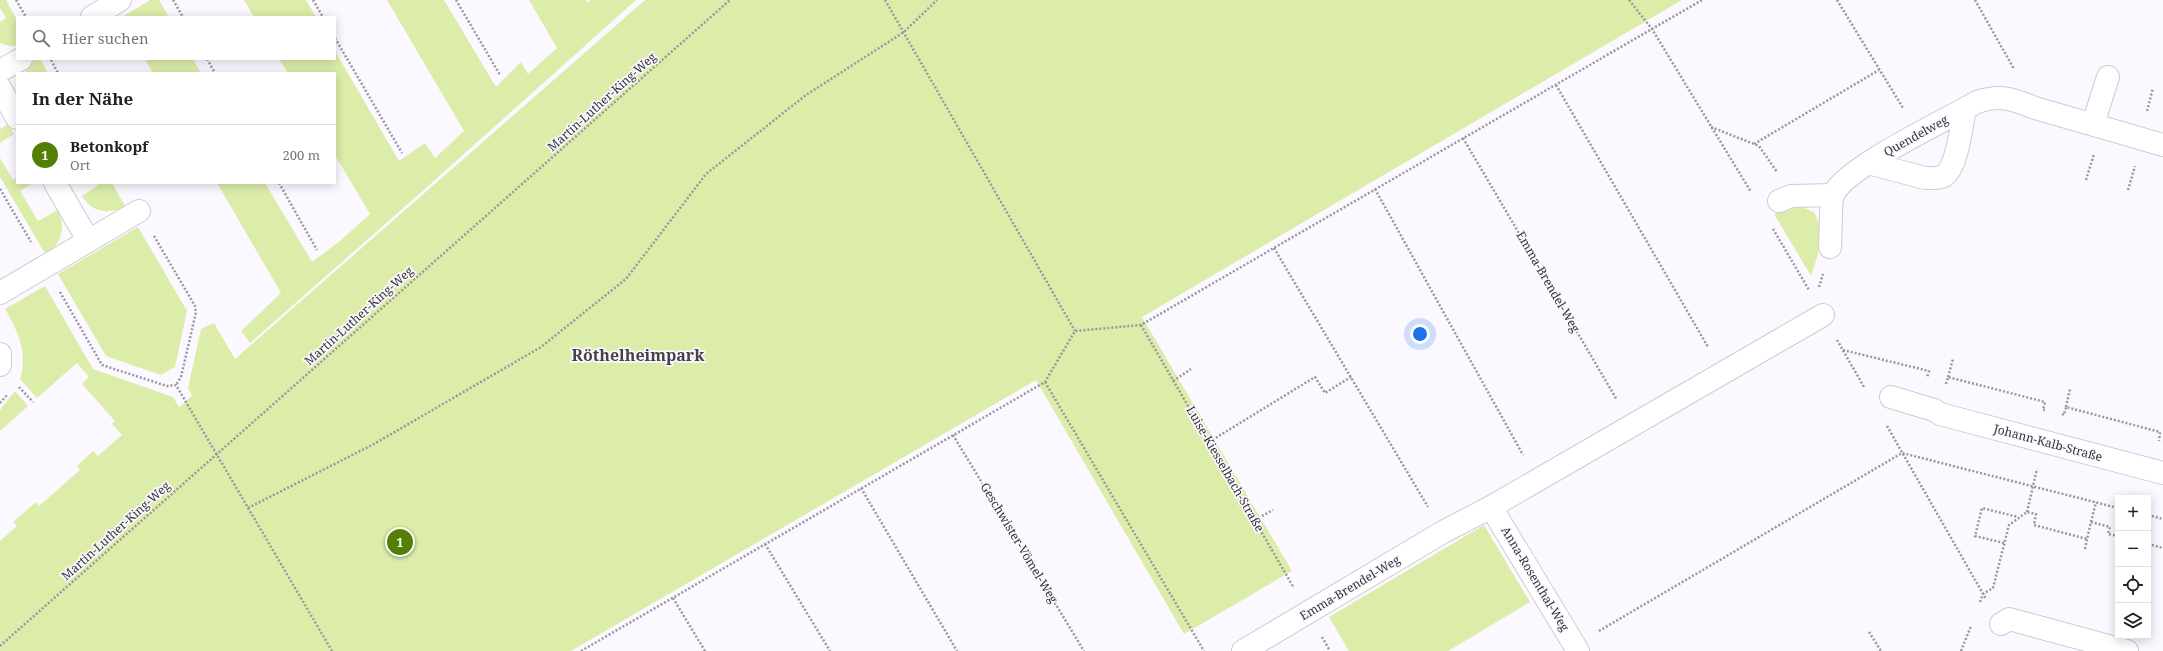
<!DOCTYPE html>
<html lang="de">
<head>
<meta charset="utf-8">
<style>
  :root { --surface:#fff; --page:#f2f2f2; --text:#222; --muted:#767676; --line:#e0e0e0; --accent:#537f05 }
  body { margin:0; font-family:"Noto Serif",serif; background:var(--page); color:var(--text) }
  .controls { position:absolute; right:12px; bottom:12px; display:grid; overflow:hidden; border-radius:0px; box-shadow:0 2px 10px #0003 }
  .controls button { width:36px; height:36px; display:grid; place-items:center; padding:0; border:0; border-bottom:1px solid var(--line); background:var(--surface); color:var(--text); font:20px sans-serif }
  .you { position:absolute; left:1420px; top:334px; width:14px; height:14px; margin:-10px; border:3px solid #fff; border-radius:50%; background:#1a73e8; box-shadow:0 0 0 6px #1a73e833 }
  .badge { display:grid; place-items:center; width:26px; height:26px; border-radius:50%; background:var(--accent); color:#fff; font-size:13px; font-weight:700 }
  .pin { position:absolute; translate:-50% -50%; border:2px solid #fff; box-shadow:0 1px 4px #0006 }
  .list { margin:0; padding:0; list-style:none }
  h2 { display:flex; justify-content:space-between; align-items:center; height:52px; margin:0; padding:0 16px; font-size:17px }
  h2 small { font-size:13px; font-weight:400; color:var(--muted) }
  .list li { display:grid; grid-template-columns:26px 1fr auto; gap:12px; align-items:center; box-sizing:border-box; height:60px; padding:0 16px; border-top:1px solid var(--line) }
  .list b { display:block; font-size:15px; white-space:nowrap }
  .list p { margin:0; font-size:13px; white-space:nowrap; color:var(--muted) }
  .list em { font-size:13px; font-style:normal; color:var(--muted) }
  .icon { flex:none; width:22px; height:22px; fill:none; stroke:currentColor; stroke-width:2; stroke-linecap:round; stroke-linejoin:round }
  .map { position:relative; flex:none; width:2163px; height:651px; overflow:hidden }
  .search { position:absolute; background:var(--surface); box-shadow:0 2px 10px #0003; left:16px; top:16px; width:320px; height:44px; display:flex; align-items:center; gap:10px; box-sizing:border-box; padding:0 14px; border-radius:0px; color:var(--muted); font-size:15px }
  .panel { position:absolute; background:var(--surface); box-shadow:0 2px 10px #0003; left:16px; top:72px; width:320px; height:112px; border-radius:0px }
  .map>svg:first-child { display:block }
  .green { fill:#dcedaa }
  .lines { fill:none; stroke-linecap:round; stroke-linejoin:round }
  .minor-casing { stroke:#cfcbd3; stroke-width:24 }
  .path { stroke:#9a979d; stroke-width:2.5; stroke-dasharray:2 2; stroke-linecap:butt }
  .minor { stroke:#fff; stroke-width:22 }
  .labels { text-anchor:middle; stroke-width:3.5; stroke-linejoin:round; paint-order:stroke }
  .street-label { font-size:12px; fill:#363438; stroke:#fbf8ff }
  .district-label { font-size:16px; font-weight:bold; fill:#454148; stroke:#fbf8ff }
</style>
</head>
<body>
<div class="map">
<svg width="2163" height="651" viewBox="0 0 2163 651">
  <rect width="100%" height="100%" fill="#fbf8ff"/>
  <g class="green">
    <path d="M0,0H6L17,20V45L9,46L0,43V22L6,18L0,8Z"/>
    <path d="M150,0H159L169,17H122Z"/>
    <path d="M244,0H306L316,17H254Z"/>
    <path d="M387,0H444L496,87L521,62L528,74L557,48L529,0H586L588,3L591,0H636L418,195L250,343L241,331L281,293L217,183H265L312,262L340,241L370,214L335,155V73H288L279,59H335V51L399,161L425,143L435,158L464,131Z"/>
    <path d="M645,0H1682L1142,317L1292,571L1184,634L1036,380L571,651H0V541L17,526L13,522L36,502L39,506L80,470L77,466L93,451L98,456L122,435L112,424L115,421L82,384L89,377L77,363L37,398L20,379C28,353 18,331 5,309L45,286L93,369L173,397L179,407L192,396L188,388L201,329L214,323L235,359Z"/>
    <path d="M37,59H40L48,73H25L32,63Z"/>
    <path d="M145,59H193L201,73H153Z"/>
    <path d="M8,124L14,134L0,143V129Z"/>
    <path d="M0,158L13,180L17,178V183H33L20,191L38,221L58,210C66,227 62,243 46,255L0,177Z"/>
    <path d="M101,183H112L125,206C109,215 92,213 82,196Z"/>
    <path d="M1795,204L1814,212C1826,235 1819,252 1811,276L1774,214Z"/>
    <path d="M138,227L187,311L175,367L161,375L106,356L58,274Z"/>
    <path d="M15,391L28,406L0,431V410Z"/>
    <path d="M1484,525L1530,602L1448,651H1349L1329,617Z"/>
  </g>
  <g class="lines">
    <g class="minor-casing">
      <g id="minor">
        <path d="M92,17L120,0"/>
        <path d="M0,71L21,59"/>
        <path d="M0,88L17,118"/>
        <path d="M2093,124L2108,77"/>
        <path d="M1868,163L1925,178C1931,178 1938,179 1944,176C1958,166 1961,126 1965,109"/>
        <path d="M55,183L88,240"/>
        <path d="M1779,201L1791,196L1833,195"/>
        <path d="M1830,247C1831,236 1830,203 1833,195C1845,167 1947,120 1977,102C2001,94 2013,99 2035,108L2163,145"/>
        <path d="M0,293L139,211"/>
        <path d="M0,354V365"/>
        <path d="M1891,397L1934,410L1940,414L2163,473"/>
        <path d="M1491,507L1578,651"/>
        <path d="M2001,624L2009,619L2127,651"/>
        <path d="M1243,651L1443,532L1491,507L1823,315"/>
      </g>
    </g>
    <g class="path">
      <path d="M16,0L26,17"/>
      <path d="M173,0L183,17"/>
      <path d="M313,0L323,17"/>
      <path d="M456,0L500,75"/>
      <path d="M885,0L1075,331"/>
      <path d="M1629,0L1652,29L1751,192"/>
      <path d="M1837,0L1903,108"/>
      <path d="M1975,0L2014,69"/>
      <path d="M335,38L402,153"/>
      <path d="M207,59L215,73"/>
      <path d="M51,60L58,73"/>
      <path d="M1556,85L1708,347"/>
      <path d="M2147,111L2153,88"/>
      <path d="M1711,127L1759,146L1777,172"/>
      <path d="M1463,138L1617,400"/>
      <path d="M1754,144L1879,70"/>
      <path d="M2086,180L2094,154"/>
      <path d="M279,183L317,250"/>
      <path d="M0,189L31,242"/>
      <path d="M1375,189L1523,455"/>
      <path d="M2128,190L2135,166"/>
      <path d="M1773,229L1809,290"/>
      <path d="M154,236L195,306L196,312L181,377L176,385"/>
      <path d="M1274,248L1428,507"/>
      <path d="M1819,287L1823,274"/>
      <path d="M60,292L102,365L167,386L176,385L332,651"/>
      <path d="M1141,325L1294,588"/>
      <path d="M1837,340L1864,387"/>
      <path d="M1843,350L1929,371L1927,378"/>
      <path d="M1948,377L1953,359"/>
      <path d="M1173,381L1191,369"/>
      <path d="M1045,382L1204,651"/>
      <path d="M1946,384L1948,377L2045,402L2043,410H2045"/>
      <path d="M19,387L33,402"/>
      <path d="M0,403L8,394"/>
      <path d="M2066,407L2070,389"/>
      <path d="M2062,414L2064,415L2066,407L2160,432L2159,441"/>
      <path d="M1887,426L1986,599"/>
      <path d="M953,435L1084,651"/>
      <path d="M1209,442L1315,377L1325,393L1351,377"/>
      <path d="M861,488L957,651"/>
      <path d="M248,508L374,444L541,347L626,279L706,174L806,95L904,32L937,0"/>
      <path d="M2027,512L2037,469"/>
      <path d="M2148,515L2163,519"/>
      <path d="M1255,520L1273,510"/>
      <path d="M2091,522L2096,502"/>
      <path d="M2004,543L1975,536L1982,508L2018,517"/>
      <path d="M765,544L830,651"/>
      <path d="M2148,544L2163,548"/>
      <path d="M2085,549L2087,539"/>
      <path d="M673,598L705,651"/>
      <path d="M1980,602L1983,594L1993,588L2009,525L2027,512L2036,514L2034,525L2087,539L2091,522L2110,527L2108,534L2118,536"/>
      <path d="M1599,631L1902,453L2118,508"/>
      <path d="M1869,632L1881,651"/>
      <path d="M1322,637L1330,651"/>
      <path d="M0,646L730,0"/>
      <path d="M581,651L1045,382L1075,331L1141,325L1702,0"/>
      <path d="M1961,651L1971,626"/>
    </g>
    <use href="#minor" class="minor"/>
  </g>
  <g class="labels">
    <g class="street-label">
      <text transform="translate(602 102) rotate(-42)" y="4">Martin-Luther-King-Weg</text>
      <text transform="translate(1916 136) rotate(-29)" y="4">Quendelweg</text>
      <text transform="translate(1548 282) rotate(60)" y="4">Emma-Brendel-Weg</text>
      <text transform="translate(359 316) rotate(-42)" y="4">Martin-Luther-King-Weg</text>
      <text transform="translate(2048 443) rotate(15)" y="4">Johann-Kalb-Straße</text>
      <text transform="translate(1225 469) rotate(60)" y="4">Luise-Kiesselbach-Straße</text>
      <text transform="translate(116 531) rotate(-42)" y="4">Martin-Luther-King-Weg</text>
      <text transform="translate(1019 543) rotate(59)" y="4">Geschwister-Vömel-Weg</text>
      <text transform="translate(1535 579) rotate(59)" y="4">Anna-Rosenthal-Weg</text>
      <text transform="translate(1350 588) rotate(-31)" y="4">Emma-Brendel-Weg</text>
    </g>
    <g class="district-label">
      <text x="638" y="361">Röthelheimpark</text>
    </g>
  </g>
</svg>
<div class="controls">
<button>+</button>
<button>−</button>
<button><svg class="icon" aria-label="locate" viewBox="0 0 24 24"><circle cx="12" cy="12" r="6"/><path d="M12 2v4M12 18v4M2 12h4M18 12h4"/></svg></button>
<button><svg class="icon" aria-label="layers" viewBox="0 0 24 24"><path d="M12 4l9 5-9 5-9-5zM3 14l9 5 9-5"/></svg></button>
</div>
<div class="you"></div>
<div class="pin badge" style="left:400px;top:542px">1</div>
<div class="search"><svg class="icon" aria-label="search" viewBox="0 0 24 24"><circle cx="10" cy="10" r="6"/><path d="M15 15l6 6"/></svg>Hier suchen</div>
<section class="panel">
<h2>In der Nähe<small></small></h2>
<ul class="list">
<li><span class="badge">1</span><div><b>Betonkopf</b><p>Ort</p></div><em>200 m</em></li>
</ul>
</section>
</div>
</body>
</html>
